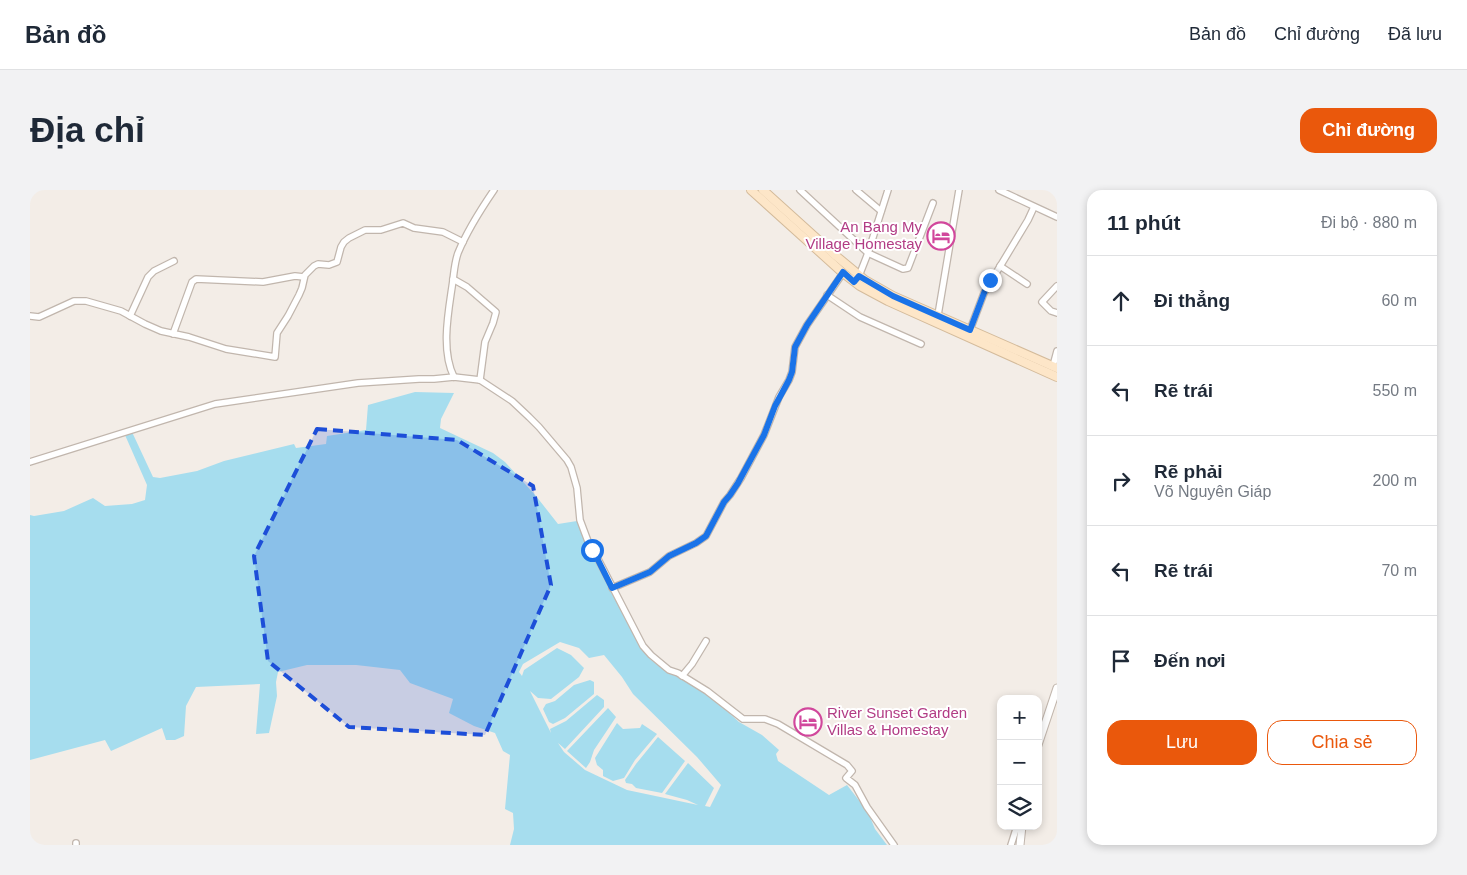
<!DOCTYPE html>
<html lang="vi">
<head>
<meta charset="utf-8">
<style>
  :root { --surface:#fff; --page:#f2f2f3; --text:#1f2937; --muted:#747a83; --line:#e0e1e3; --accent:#ea580c }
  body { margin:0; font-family:Helvetica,sans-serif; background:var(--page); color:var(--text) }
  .controls { position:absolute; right:15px; bottom:15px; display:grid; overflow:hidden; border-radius:10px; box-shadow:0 2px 8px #0003 }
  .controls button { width:45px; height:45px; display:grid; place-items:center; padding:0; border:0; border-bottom:1px solid var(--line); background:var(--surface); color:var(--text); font:25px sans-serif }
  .stop { position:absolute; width:15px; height:15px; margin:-11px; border:4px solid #1a73e8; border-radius:50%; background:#fff }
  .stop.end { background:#1a73e8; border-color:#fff; box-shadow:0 1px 5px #0008 }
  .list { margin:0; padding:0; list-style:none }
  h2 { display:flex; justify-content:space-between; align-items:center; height:65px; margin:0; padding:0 20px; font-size:21px }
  h2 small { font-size:16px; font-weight:400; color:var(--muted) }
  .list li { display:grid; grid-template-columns:32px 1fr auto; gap:15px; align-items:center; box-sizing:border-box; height:90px; padding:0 20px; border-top:1px solid var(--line) }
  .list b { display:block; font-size:19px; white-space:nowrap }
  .list p { margin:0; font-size:16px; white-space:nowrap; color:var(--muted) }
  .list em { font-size:16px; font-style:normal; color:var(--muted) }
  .actions { display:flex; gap:10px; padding:15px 20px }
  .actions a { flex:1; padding:11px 0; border:1px solid var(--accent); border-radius:15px; text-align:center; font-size:18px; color:var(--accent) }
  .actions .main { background:var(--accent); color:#fff }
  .icon { flex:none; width:28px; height:28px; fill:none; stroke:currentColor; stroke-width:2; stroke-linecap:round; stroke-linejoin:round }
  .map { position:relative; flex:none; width:1027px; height:655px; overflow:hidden; border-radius:15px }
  header { display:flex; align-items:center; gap:30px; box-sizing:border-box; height:70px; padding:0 25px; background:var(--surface); border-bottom:1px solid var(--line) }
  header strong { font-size:24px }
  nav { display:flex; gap:28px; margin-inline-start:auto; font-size:18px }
  .intro { display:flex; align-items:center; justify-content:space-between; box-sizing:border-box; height:120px; padding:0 30px }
  h1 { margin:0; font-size:35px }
  .button { padding:12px 22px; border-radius:15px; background:var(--accent); color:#fff; font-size:18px; font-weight:700 }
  main { display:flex; gap:30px; padding:0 30px }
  aside { flex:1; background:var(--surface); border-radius:15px; box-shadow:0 2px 8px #0003 }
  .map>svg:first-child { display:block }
  .water { fill:#a6ddee; fill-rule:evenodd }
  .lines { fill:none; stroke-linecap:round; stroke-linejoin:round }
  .minor-casing { stroke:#c1b6ad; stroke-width:8 }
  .tertiary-casing { stroke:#c1b6ad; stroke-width:9 }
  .secondary-casing { stroke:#d4bb9b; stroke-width:10 }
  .minor { stroke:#fff; stroke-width:5.5 }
  .tertiary { stroke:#fff; stroke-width:7 }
  .secondary { stroke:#fde6c8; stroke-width:8 }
  .route { stroke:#1a73e8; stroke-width:6 }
  .marked { fill:#1d4ed8; fill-opacity:0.2; stroke:#1d4ed8; stroke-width:4; stroke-dasharray:10 6; stroke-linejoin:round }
  .labels { text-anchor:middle; stroke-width:4; stroke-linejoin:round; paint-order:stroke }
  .hotel-label { font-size:15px; fill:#b23c85; stroke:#fff; text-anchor:end }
</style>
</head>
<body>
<header>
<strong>Bản đồ</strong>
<nav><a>Bản đồ</a><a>Chỉ đường</a><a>Đã lưu</a></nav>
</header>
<div class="intro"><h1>Địa chỉ</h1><a class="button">Chỉ đường</a></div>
<main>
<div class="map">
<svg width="1027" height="655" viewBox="0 0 1027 655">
  <rect width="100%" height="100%" fill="#f3ede7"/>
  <g class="water">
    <path d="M385,202L424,203L411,229L410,238L463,263L475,272L506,306L528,334L547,331L581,402L611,458L620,469L634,480L664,495L686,511L709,532L732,545L749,560L746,564L748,571L799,605L817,595L838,622L845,639L857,655H480L484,639L483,623L475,619L480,565L473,561L465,543L444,536L419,523L423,509L380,493L370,480L326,475H277L248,482L246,492L247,506L239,543L226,544L230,494L166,497L156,516L154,546L145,550H136L132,538L81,561L75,550L0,570V325L4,326L34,321L63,308L75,316L102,314L115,310L117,295L95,245L102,242L123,287L130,288L167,281L194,271L264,254L266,258L296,254L297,246L336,240L338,215ZM530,452L549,458L559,468L574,465L592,487L603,504L667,567L691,595L680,617L675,616L684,598L658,573L635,604L657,610L668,615L597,600L555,580L534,562L528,553L535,559L574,517V510L567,505L536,531L520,539L521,543L500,501L508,508L521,509L549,487L554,478L541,465L527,458L494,480L492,486L489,482L493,474Z"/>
    <path d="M560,490L564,492V504L535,528L523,534L519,532L513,519L516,514L525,511L544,495Z"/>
    <path d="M578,518L586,527L564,560L560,572L556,578L537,561Z"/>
    <path d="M587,533L593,539L610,538L612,534L627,544L605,570L594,588L583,591L573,586V580L567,575L565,568Z"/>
    <path d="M628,547L655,571L632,603L606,598L602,594L596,593L595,590L606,574Z"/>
  </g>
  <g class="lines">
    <g class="minor-casing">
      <g id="minor">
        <path d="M770,0L838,63L873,79L878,78L903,13"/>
        <path d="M826,0L851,21"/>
        <path d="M969,0L1027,27"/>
        <path d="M970,76L997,94"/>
        <path d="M829,86L838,63L858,0"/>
        <path d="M423,89L437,97L466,122L463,133L455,152L450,190"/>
        <path d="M1027,96L1012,112L1021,121L1027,123"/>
        <path d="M797,105L830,127L891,154"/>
        <path d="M908,125L929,0"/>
        <path d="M0,126L9,127L44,111H56L91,121L115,134L131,141L159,147L196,159L245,167L247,143L258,126L269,105L272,98L275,85L284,76L288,74L299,75L307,72L311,57L314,52L319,48L335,40H351L373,33L384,38L413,42L433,52"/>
        <path d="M100,126L118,87L124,81L144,71"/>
        <path d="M940,140L954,103L998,30L1004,17"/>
        <path d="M143,144L162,92L166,89L233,92L265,86L274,87"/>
        <path d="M1023,176L1027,161"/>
        <path d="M424,187C411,161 418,124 422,97C424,85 424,74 428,63C437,41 451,19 464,0"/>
        <path d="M0,272L185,214L328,193L389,189H404L424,187L450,190L482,211L499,227L509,237L537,270L541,277L547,298L550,330L559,354L568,369L613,456L621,465L639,480L648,483L677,501L713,529H735L748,534L817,575L822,581L816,588L825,595L837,617L864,655"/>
        <path d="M582,398L620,382L639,366L666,353L676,346L694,312L700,305L711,288L734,245L749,207L759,190L762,182L765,157L777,135L813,83"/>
        <path d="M652,486L662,474L676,451"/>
        <path d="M46,655V653"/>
        <path d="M981,655L987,636"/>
      </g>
    </g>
    <g class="tertiary-casing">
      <g id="tertiary">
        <path d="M1008,555L1027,498"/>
        <path d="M990,655L992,636"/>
      </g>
    </g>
    <g class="secondary-casing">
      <g id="secondary">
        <path d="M721,0L813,83L830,96L858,111L1027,187"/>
        <path d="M733,0L806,66L835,90L863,106L1027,178"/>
      </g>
    </g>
    <use href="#minor" class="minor"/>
    <use href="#tertiary" class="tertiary"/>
    <use href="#secondary" class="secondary"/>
  </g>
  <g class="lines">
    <path class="route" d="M562,360L568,370L582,398L620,382L639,366L666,353L676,346L694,312L700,305L708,293L734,245L745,216L759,190L762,182L765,157L777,135L813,82L824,92L829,86L863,106L940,140L954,103L960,90"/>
  </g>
  <path class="marked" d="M287,239L427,250L503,296L521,395L455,545L319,537L238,471L224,366Z"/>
  <defs>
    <g id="hotel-ring" transform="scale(1.4375)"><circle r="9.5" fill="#fff" stroke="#d1479c" stroke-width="1.5"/><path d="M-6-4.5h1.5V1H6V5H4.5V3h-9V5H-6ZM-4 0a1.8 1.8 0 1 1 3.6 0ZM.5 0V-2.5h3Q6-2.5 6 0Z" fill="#d1479c"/></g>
  </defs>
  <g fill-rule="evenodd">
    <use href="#hotel-ring" x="911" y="46"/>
    <use href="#hotel-ring" x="778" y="532"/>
  </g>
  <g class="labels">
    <g class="hotel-label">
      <text x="892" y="42">An Bang My<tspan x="892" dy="17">Village Homestay</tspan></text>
      <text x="797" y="528" text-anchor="start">River Sunset Garden<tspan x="797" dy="17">Villas &amp; Homestay</tspan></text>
    </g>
  </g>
</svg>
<div class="controls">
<button>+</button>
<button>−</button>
<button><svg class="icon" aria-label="layers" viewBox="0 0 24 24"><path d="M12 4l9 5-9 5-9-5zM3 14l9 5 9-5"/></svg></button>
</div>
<div class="stop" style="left:562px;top:360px"></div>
<div class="stop end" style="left:960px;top:90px"></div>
</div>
<aside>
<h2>11 phút<small>Đi bộ · 880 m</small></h2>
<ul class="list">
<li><svg class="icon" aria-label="ahead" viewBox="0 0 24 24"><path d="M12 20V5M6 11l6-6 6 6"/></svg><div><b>Đi thẳng</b></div><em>60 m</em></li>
<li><svg class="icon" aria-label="left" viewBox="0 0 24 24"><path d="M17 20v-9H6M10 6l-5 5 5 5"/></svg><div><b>Rẽ trái</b></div><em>550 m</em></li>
<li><svg class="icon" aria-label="right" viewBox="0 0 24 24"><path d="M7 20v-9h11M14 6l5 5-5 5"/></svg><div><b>Rẽ phải</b><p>Võ Nguyên Giáp</p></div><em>200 m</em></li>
<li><svg class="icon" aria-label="left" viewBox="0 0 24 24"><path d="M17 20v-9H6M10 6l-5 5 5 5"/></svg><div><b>Rẽ trái</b></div><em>70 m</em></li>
<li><svg class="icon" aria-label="arrive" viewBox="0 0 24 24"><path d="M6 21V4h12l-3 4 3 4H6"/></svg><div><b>Đến nơi</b></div></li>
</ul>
<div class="actions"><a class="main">Lưu</a><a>Chia sẻ</a></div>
</aside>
</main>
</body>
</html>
